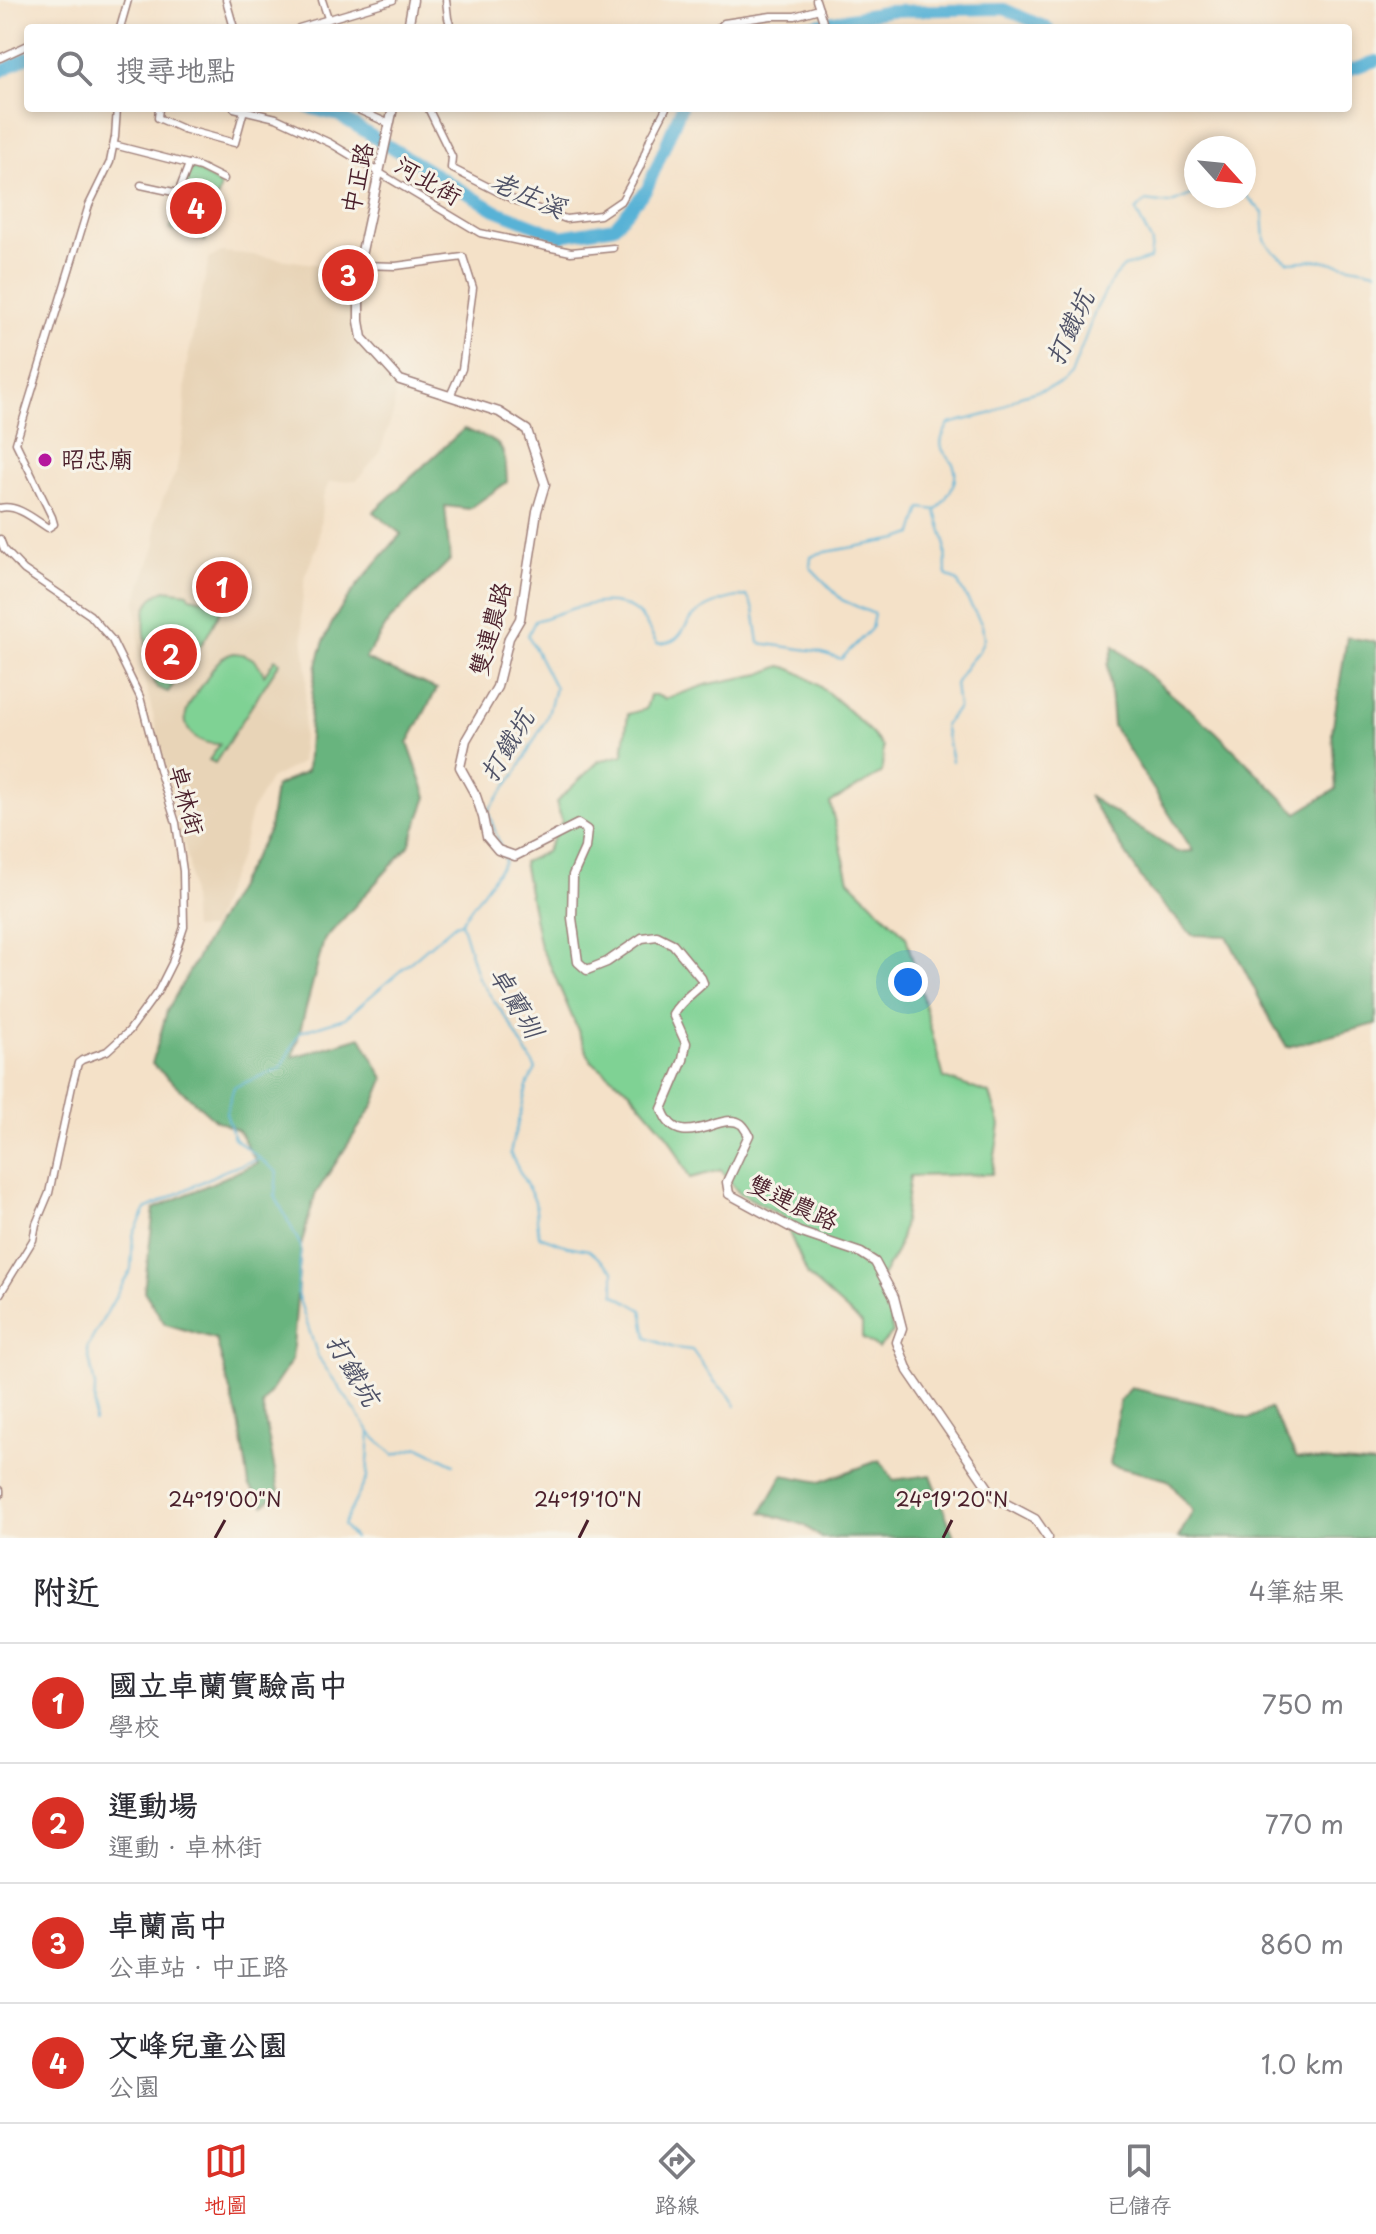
<!DOCTYPE html>
<html lang="zh-TW">
<head>
<meta charset="utf-8">
<style>
  :root { --surface:#fff; --page:#f7f7f7; --text:#2b2b33; --muted:#7c7c81; --line:#e1e1e2; --accent:#d93025 }
  body { margin:0; font-family:"Playpen Sans","LXGW WenKai TC",sans-serif; background:var(--page); color:var(--text) }
  .compass { position:absolute; left:1184px; top:136px; width:72px; height:72px; border-radius:50%; background:var(--surface); box-shadow:0 4px 12px #0003; rotate:117deg }
  .you { position:absolute; left:908px; top:982px; width:28px; height:28px; margin:-20px; border:6px solid #fff; border-radius:50%; background:#1a73e8; box-shadow:0 0 0 12px #1a73e833 }
  .badge { display:grid; place-items:center; width:52px; height:52px; border-radius:50%; background:var(--accent); color:#fff; font-size:26px; font-weight:700 }
  .pin { position:absolute; translate:-50% -50%; border:4px solid #fff; box-shadow:0 2px 8px #0006 }
  .list { margin:0; padding:0; list-style:none }
  h2 { display:flex; justify-content:space-between; align-items:center; height:104px; margin:0; padding:0 32px; font-size:34px }
  h2 small { font-size:26px; font-weight:400; color:var(--muted) }
  .list li { display:grid; grid-template-columns:52px 1fr auto; gap:24px; align-items:center; box-sizing:border-box; height:120px; padding:0 32px; border-top:2px solid var(--line) }
  .list b { display:block; font-size:30px; white-space:nowrap }
  .list p { margin:0; font-size:26px; white-space:nowrap; color:var(--muted) }
  .list em { font-size:26px; font-style:normal; color:var(--muted) }
  .icon { flex:none; width:44px; height:44px; fill:none; stroke:currentColor; stroke-width:2; stroke-linecap:round; stroke-linejoin:round }
  .map { position:relative; flex:none; width:1376px; height:1538px; overflow:hidden }
  .search { position:absolute; background:var(--surface); box-shadow:0 4px 12px #0003; left:24px; right:24px; top:24px; height:88px; display:flex; align-items:center; gap:20px; box-sizing:border-box; padding:0 28px; border-radius:8px; color:var(--muted); font-size:30px }
  .sheet { height:584px; background:var(--surface) }
  nav { display:flex; justify-content:space-around; align-items:center; box-sizing:border-box; height:112px; border-top:2px solid var(--line); background:var(--surface); font-size:22px; color:var(--muted) }
  nav a { display:grid; justify-items:center; gap:4px }
  nav .on { color:var(--accent) }
  .map>svg:first-child { display:block }
  .built { fill:#e8d4b7 }
  .green { fill:#7fd294; stroke:#647860; stroke-width:2 }
  .forest { fill:#67b47e; stroke:#586a54; stroke-width:2 }
  .lines { fill:none; stroke-linecap:round; stroke-linejoin:round }
  .stream { stroke:#58b2d6; stroke-width:2 }
  .river { stroke:#58b2d6; stroke-width:12 }
  .street-casing { stroke:#9f807a; stroke-width:9 }
  .secondary-casing { stroke:#9f807a; stroke-width:11 }
  .street { stroke:#fff; stroke-width:6 }
  .secondary { stroke:#fff; stroke-width:8 }
  .ticks { fill:none; stroke:#4a1f2b; stroke-width:3 }
  .poi-dot { fill:#b5179e; stroke:#f7f3e8; stroke-width:3 }
  .labels { text-anchor:middle; stroke-width:6; stroke-linejoin:round; paint-order:stroke }
  .street-label { font-size:24px; fill:#4a1f2b; stroke:#f7f3e8 }
  .poi-label { font-size:24px; fill:#4a1f2b; stroke:#f7f3e8; text-anchor:start }
  .water-label { font-size:26px; font-style:italic; fill:#4f5267; stroke:#f7f3e8 }
  .ticks-label { font-size:20px; text-anchor:middle; fill:#4a1f2b; stroke:#f7f3e8; stroke-width:6; stroke-linejoin:round; paint-order:stroke }
</style>
</head>
<body>
<div class="map">
<svg width="1376" height="1538" viewBox="0 0 1376 1538">
  <rect width="100%" height="100%" fill="#f7f3e8"/>
  <filter id="ink" filterUnits="userSpaceOnUse"><feTurbulence type="fractalNoise" baseFrequency=".0125" numOctaves="2"/><feDisplacementMap in="SourceGraphic" scale="16" xChannelSelector="R" yChannelSelector="G"/><feConvolveMatrix kernelMatrix="1 2 1 2 8 2 1 2 1" color-interpolation-filters="sRGB"/></filter>
  <filter id="wash" filterUnits="userSpaceOnUse"><feTurbulence type="fractalNoise" baseFrequency=".006" numOctaves="4" result="noise"/><feDisplacementMap in="SourceGraphic" scale="32" xChannelSelector="R" yChannelSelector="G"/><feGaussianBlur stdDeviation="1.8" result="paint"/><feColorMatrix in="noise" values="0 0 0 0 0 0 0 0 0 0 0 0 0 0 0 0 0 1.4 0 .05"/><feComposite in="paint" operator="in"/></filter>
  <g filter="url(#wash)">
    <rect width="100%" height="100%" fill="#f4e1c8"/>
    <path class="built" d="M221,252L246,254L355,270L353,334L395,385L394,411L379,454L357,480L329,482L323,497L318,545L305,575L301,615L307,672L301,763L270,779L251,812L242,852L226,887L211,929H193L189,864L140,661L136,600L156,544L155,522L164,497L176,472L184,430L186,368L209,259Z"/>
    <g class="green">
      <path d="M192,167L221,186L205,241L170,230Z"/>
      <path d="M165,590L188,593L190,597L203,600L221,610L207,636L168,692L158,688L154,683C150,664 137,617 150,601C153,596 160,593 165,590Z"/>
      <path d="M234,653C250,654 258,660 264,675L275,659L280,662L215,763L209,760L220,744C200,745 180,732 187,710C190,700 198,691 204,683C212,670 217,657 234,653Z"/>
      <path d="M781,666C810,671 864,723 883,747L882,773L830,803L849,880L906,936L944,1078L990,1094L1000,1125L992,1174L910,1176L903,1227L897,1250L881,1278L893,1333L878,1348L862,1338V1324L808,1276L782,1216L738,1192L721,1170L690,1178L668,1136L630,1091L591,1061L550,965L540,947L523,862L546,852L562,821L556,802L599,761L623,755L628,714L646,709L650,695H656L665,699L709,684L761,674Z"/>
    </g>
    <g class="forest">
      <path d="M464,429C501,444 505,440 507,482L469,509L445,506L450,560L389,621L365,659L437,689L408,743L427,797L409,846L324,940L293,1057L361,1037L384,1079L374,1104L315,1195L301,1246L292,1360L262,1405L279,1491L264,1505L249,1485L240,1427L216,1339L165,1324L144,1291L154,1209L257,1163L238,1130L215,1120L152,1064L167,1011L269,830L275,787L307,771C310,729 309,684 323,644C337,602 374,567 401,534L373,512Z"/>
      <path d="M1347,637L1376,642V1024L1287,1047L1270,1019L1227,936L1192,935L1150,891L1088,796L1177,852L1193,851L1113,726L1108,665L1114,646L1215,731L1297,813L1336,789L1332,732Z"/>
      <path d="M1131,1388L1204,1404L1249,1419L1270,1408L1297,1458L1376,1465V1538H1178L1193,1511L1168,1480L1110,1465L1120,1400Z"/>
      <path d="M880,1460L893,1480L931,1475L954,1537L821,1538L804,1525L762,1512L783,1475L820,1482Z"/>
    </g>
    <g class="lines">
      <g class="stream">
        <path d="M1244,193L1263,213L1265,240L1273,251L1289,262L1319,260L1376,271"/>
        <path d="M936,512L945,541L946,575L957,581L982,625L984,638L979,651L967,665L955,684L958,708L944,725L952,761"/>
        <path d="M501,848L488,811L517,772L547,717L555,688L528,635L535,621C569,611 619,585 645,622C649,629 653,637 657,644C683,643 679,631 694,616C706,604 731,597 747,596L754,609L759,643L816,651L841,659L871,629L874,614L842,600L810,567L811,557L820,553L899,539L913,534L921,508L937,510C947,497 961,480 953,464C950,458 943,453 942,448C939,440 945,431 949,424L993,413L1020,396L1062,384L1071,376L1096,309L1112,280L1124,267L1150,259L1152,243L1136,211L1146,201L1169,204L1196,193"/>
        <path d="M461,922L478,978L509,1022L536,1069L528,1083L510,1153L535,1201L539,1236L567,1246L589,1250L614,1271V1294L642,1310L647,1338L674,1348L692,1350L714,1381L729,1395L736,1406"/>
        <path d="M94,1421L95,1386L87,1348L131,1269L133,1235L146,1209L226,1170L258,1159"/>
        <path d="M370,1433L394,1455L419,1447L454,1464"/>
        <path d="M354,1538L343,1525L367,1478L370,1432L318,1357L297,1293L301,1246L275,1196L277,1172L234,1138L226,1113L234,1087L281,1068L300,1032L345,1018L455,924L461,922L505,861L503,854"/>
      </g>
      <g class="river">
        <path d="M796,28L889,11L1004,9L1048,28"/>
        <path d="M1348,70L1376,61"/>
        <path d="M0,72L28,57"/>
        <path d="M308,108L339,116L495,210L561,236L614,227L647,189L681,108"/>
      </g>
    </g>
  </g>
  <g filter="url(#ink)">
    <g class="lines">
      <g class="street-casing">
        <g id="street">
          <path d="M226,0L234,28"/>
          <path d="M322,0L328,18"/>
          <path d="M446,0L448,18L451,28"/>
          <path d="M816,0L825,28"/>
          <path d="M120,28L128,0"/>
          <path d="M299,28L393,0"/>
          <path d="M719,28L724,23L771,16H795L819,9"/>
          <path d="M0,58L28,45"/>
          <path d="M159,108L158,118L183,129L235,143L244,110"/>
          <path d="M234,108L276,118L330,143L480,233L571,252L613,248"/>
          <path d="M354,108L390,124"/>
          <path d="M428,108L452,157L451,168L514,200L566,219L600,215L622,200L640,167L650,139L666,108"/>
          <path d="M114,145L200,167L224,179"/>
          <path d="M141,185L178,193L189,164"/>
          <path d="M359,265L396,266L463,257L473,288L462,369L450,396"/>
          <path d="M0,508C17,504 34,519 48,528L54,524L52,517L16,443L89,205L110,162L115,137L117,108"/>
          <path d="M0,539L4,549L24,570L90,615L112,640L140,697L160,773L176,823L183,871L184,927L172,963L158,991L129,1031L107,1051L82,1060L78,1063L72,1086L49,1193L36,1224L33,1240L0,1294"/>
          <path d="M0,1490V1495"/>
        </g>
      </g>
      <g class="secondary-casing">
        <g id="secondary">
          <path d="M408,28L413,0"/>
          <path d="M393,108L359,265V321L362,338L400,380L499,412L527,430L545,484L537,511L520,619L509,638L497,687L466,740L460,767L476,796L483,817L487,837L498,850L515,856L578,824L587,830L585,848L573,875L572,918L578,962L587,970L607,962L642,938L657,936L673,944L701,978L703,983C692,994 681,1000 673,1014L686,1043L683,1060L662,1109C678,1156 722,1109 741,1124C743,1125 748,1133 749,1135L727,1182L729,1194L799,1232L861,1253L875,1262L894,1297L902,1328L897,1342L908,1371L995,1498L1035,1519L1048,1538"/>
        </g>
      </g>
      <use href="#street" class="street"/>
      <use href="#secondary" class="secondary"/>
    </g>
  </g>
  <path class="ticks" d="M215,1538L225,1520M579,1538L588,1520M943,1538L952,1520"/>
  <circle class="poi-dot" cx="45" cy="460" r="8"/>
  <g class="labels">
    <g class="street-label">
      <text transform="translate(358 178) rotate(-78)" y="8">中正路</text>
      <text transform="translate(428 181) rotate(30)" y="8">河北街</text>
      <text transform="translate(491 629) rotate(-75)" y="8">雙連農路</text>
      <text transform="translate(186 800) rotate(75)" y="8">卓林街</text>
      <text transform="translate(793 1203) rotate(25)" y="8">雙連農路</text>
    </g>
    <g class="poi-label">
      <text x="61" y="468">昭忠廟</text>
    </g>
    <g class="water-label">
      <text transform="translate(528 195) rotate(23)" y="9">老庄溪</text>
      <text transform="translate(1070 328) rotate(-65)" y="9">打鐵坑</text>
      <text transform="translate(507 746) rotate(-59)" y="9">打鐵坑</text>
      <text transform="translate(516 1002) rotate(59)" y="9">卓蘭圳</text>
      <text transform="translate(353 1370) rotate(59)" y="9">打鐵坑</text>
    </g>
  </g>
  <g class="ticks-label">
    <text x="225" y="1507">24°19'00"N</text>
    <text x="588" y="1507">24°19'10"N</text>
    <text x="952" y="1507">24°19'20"N</text>
  </g>
</svg>
<svg class="compass" viewBox="-18 -18 36 36"><path d="M0-13l5 13h-10z" fill="#e53935"/><path d="M0 13l5-13h-10z" fill="#7c7c81"/></svg>
<div class="you"></div>
<div class="pin badge" style="left:222px;top:587px">1</div>
<div class="pin badge" style="left:171px;top:654px">2</div>
<div class="pin badge" style="left:348px;top:275px">3</div>
<div class="pin badge" style="left:196px;top:208px">4</div>
<div class="search"><svg class="icon" aria-label="search" viewBox="0 0 24 24"><circle cx="10" cy="10" r="6"/><path d="M15 15l6 6"/></svg>搜尋地點</div>
</div>
<section class="sheet">
<h2>附近<small>4筆結果</small></h2>
<ul class="list">
<li><span class="badge">1</span><div><b>國立卓蘭實驗高中</b><p>學校</p></div><em>750 m</em></li>
<li><span class="badge">2</span><div><b>運動場</b><p>運動 · 卓林街</p></div><em>770 m</em></li>
<li><span class="badge">3</span><div><b>卓蘭高中</b><p>公車站 · 中正路</p></div><em>860 m</em></li>
<li><span class="badge">4</span><div><b>文峰兒童公園</b><p>公園</p></div><em>1.0 km</em></li>
</ul>
</section>
<nav>
<a class="on"><svg class="icon" aria-label="map" viewBox="0 0 24 24"><path d="M3 6l6-2 6 2 6-2v14l-6 2-6-2-6 2zM9 4v14M15 6v14"/></svg>地圖</a>
<a><svg class="icon" aria-label="directions" viewBox="0 0 24 24"><path d="M12 3l9 9-9 9-9-9zM9 14v-3h6M13 9l2 2-2 2"/></svg>路線</a>
<a><svg class="icon" aria-label="saved" viewBox="0 0 24 24"><path d="M7 4h10v16l-5-4-5 4z"/></svg>已儲存</a>
</nav>
</body>
</html>
